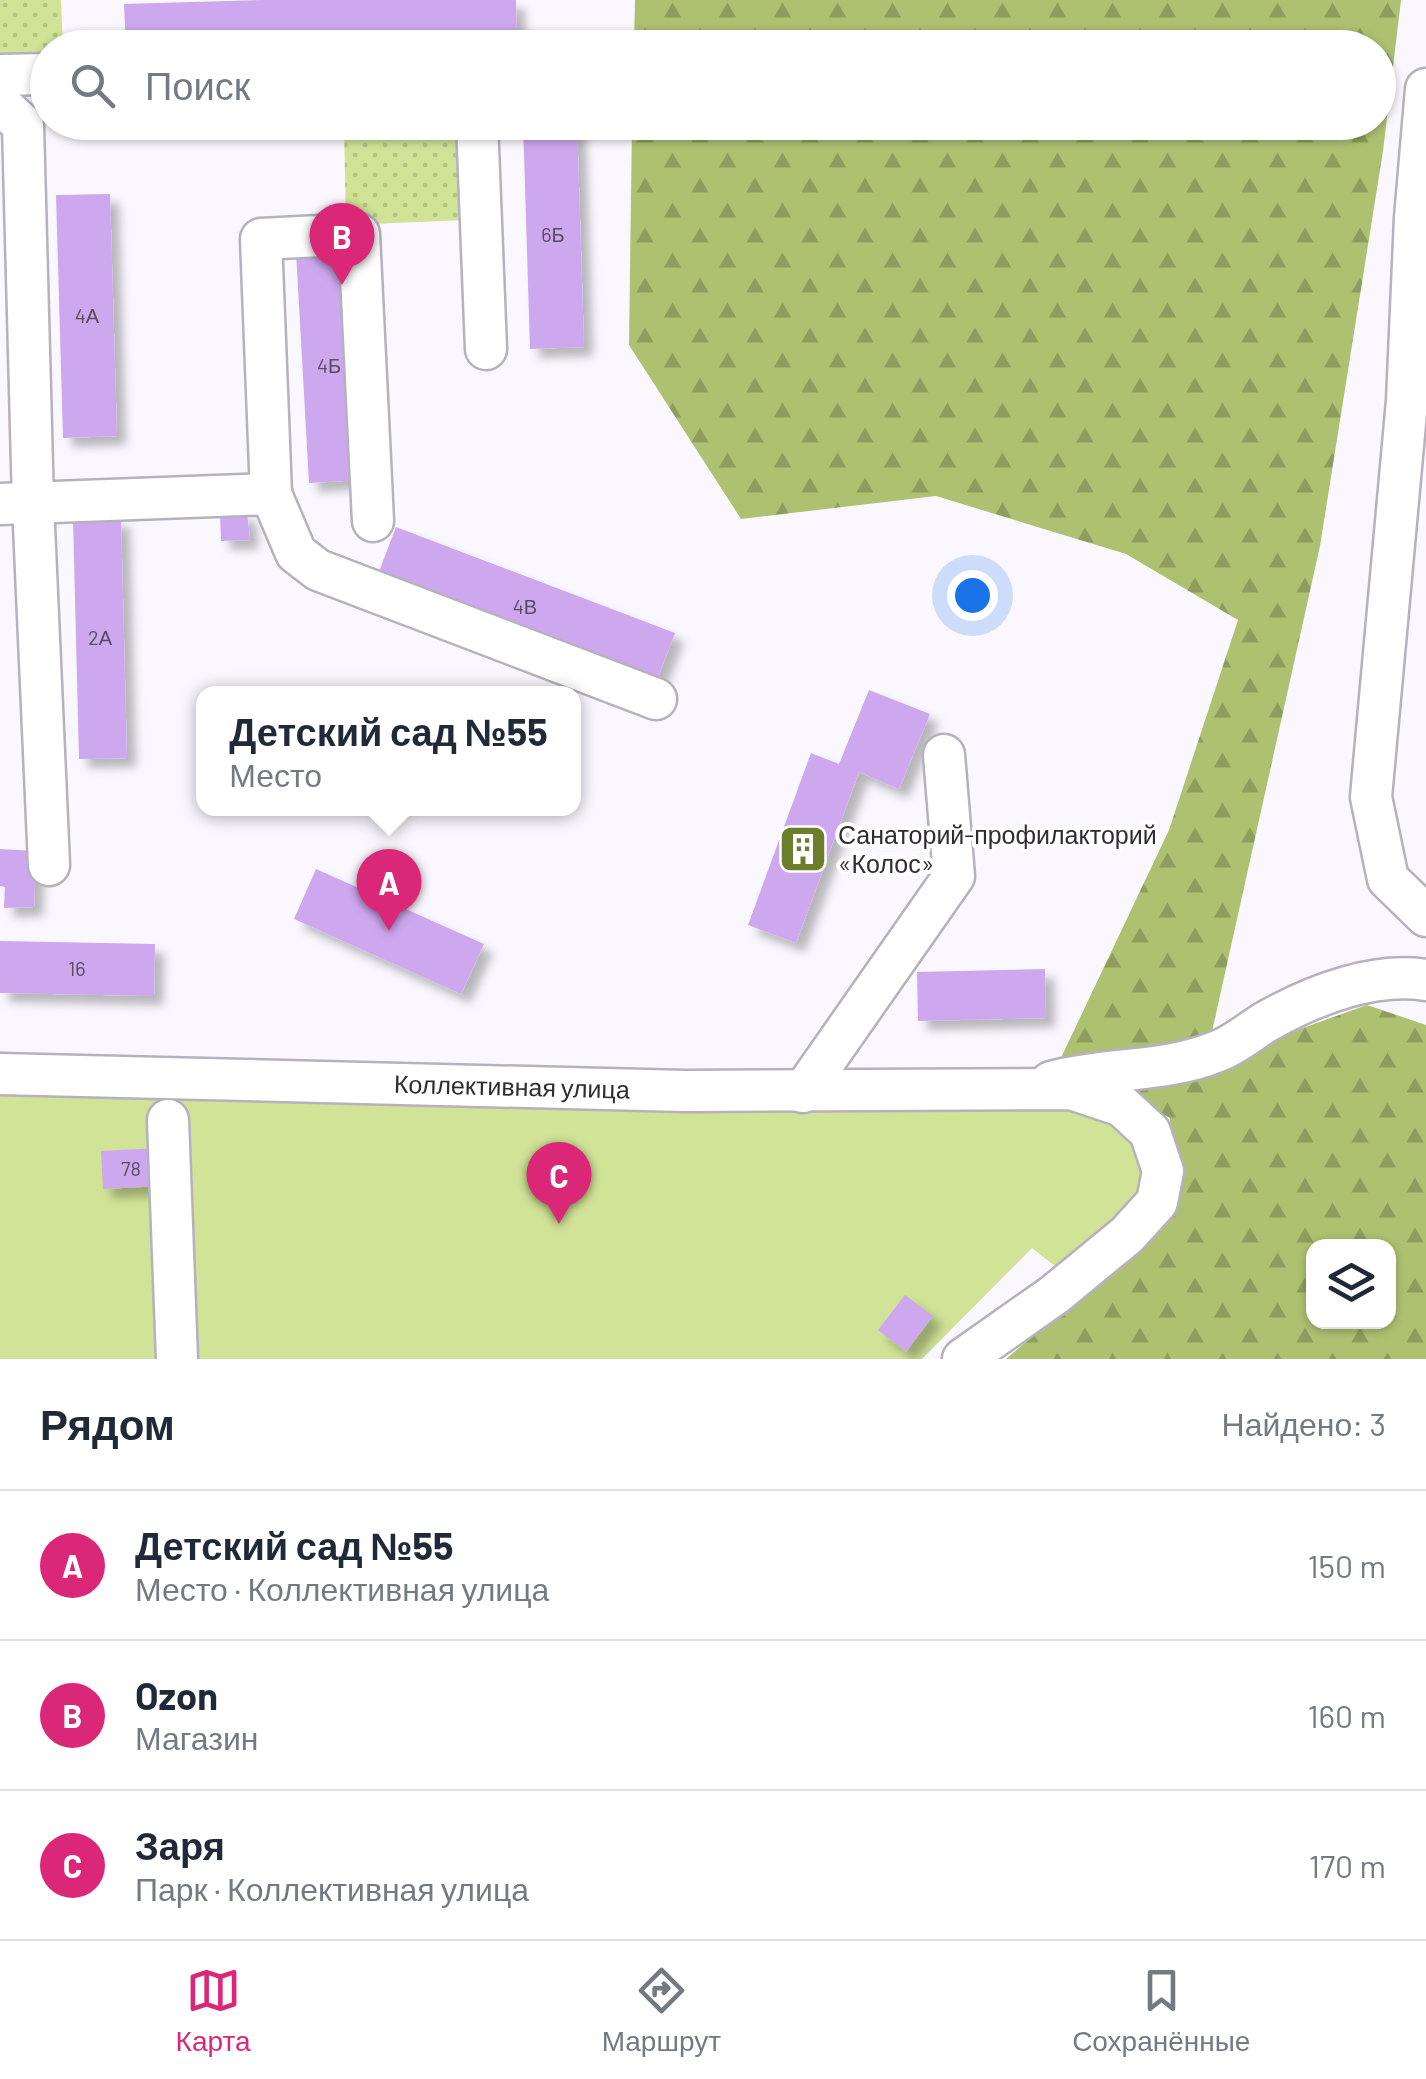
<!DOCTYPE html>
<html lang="ru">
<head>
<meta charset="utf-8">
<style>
  :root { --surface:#fff; --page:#f6f6f7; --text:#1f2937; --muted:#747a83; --line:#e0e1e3; --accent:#db2777 }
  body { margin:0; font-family:Barlow,sans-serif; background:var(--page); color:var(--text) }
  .controls { position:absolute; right:30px; bottom:30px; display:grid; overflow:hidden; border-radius:20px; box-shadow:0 2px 8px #0004 }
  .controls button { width:90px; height:90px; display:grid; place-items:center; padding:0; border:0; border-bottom:2px solid var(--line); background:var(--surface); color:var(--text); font:50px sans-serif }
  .you { position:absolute; left:972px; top:595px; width:35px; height:35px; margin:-25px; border:8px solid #fff; border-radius:50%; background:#1a73e8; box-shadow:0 0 0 15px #1a73e833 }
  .badge { display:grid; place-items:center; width:65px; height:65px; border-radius:50%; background:var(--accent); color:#fff; font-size:32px; font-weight:700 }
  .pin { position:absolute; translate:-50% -82px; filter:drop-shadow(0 2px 5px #0008) }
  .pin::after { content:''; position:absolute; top:52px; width:35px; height:30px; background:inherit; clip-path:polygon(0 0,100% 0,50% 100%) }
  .popup { position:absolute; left:196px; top:686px; width:385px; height:130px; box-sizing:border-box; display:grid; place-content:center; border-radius:20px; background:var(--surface); filter:drop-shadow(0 2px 8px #0005); font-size:32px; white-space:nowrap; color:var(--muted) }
  .popup b { font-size:38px; color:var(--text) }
  .popup::after { content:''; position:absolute; left:50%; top:100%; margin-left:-20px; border:20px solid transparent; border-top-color:var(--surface) }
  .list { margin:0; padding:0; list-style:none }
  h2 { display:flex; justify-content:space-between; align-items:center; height:130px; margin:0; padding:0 40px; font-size:42px }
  h2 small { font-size:32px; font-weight:400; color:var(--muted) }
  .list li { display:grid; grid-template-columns:65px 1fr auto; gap:30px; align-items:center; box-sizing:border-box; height:150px; padding:0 40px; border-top:2px solid var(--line) }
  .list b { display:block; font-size:38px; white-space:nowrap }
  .list p { margin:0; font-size:32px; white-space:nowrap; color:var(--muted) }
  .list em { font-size:32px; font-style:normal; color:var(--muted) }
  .icon { flex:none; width:55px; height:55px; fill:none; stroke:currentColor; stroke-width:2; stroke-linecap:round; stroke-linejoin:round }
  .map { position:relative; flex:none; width:1426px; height:1359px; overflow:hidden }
  .search { position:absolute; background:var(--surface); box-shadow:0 2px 8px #0004; left:30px; right:30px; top:30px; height:110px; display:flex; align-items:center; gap:25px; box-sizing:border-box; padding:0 35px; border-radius:55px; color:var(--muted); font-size:38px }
  .sheet { height:580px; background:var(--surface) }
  nav { display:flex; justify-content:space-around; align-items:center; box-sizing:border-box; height:140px; border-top:2px solid var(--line); background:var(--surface); font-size:28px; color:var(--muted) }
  nav a { display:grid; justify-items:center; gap:5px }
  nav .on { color:var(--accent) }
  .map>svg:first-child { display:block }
  .grass { fill:url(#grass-dots) }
  .forest { fill:url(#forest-firs); fill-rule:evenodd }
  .garden { fill:#d0e396 }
  .building { fill:#cea8ef; filter:url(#shadow) }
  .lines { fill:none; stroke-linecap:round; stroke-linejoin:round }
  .minor-casing { stroke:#b7b1bd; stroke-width:45 }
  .minor { stroke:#fff; stroke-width:40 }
  .labels { text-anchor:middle; stroke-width:8; stroke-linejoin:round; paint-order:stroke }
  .number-label { font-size:20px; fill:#584c61 }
  .poi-label { font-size:25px; fill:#302d32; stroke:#fff; text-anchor:start }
  .street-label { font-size:25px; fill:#302d32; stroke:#fff }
</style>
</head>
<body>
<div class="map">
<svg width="1426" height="1359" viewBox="0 0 1426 1359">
  <defs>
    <pattern id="grass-dots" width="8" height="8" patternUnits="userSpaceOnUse" patternTransform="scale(2.5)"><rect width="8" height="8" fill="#d0e396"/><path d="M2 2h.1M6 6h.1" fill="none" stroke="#b3c382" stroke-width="1.8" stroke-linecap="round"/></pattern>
    <pattern id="forest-firs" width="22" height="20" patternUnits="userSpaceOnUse" patternTransform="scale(2.5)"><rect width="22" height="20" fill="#aec171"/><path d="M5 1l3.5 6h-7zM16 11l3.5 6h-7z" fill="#8e9d5d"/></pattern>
    <filter id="shadow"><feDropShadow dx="9" dy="9" stdDeviation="5" flood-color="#0004"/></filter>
  </defs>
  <rect width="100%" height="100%" fill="#fbf7ff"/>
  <g class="grass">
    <path d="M0,0H61L63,47L48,48L47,64L0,66Z"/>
    <path d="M344,123H462L466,220L346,225Z"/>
  </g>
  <path class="forest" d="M635,0H1401L1383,151L1320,546L1205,1063L1367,1005L1426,1025V1359H1006L1175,1214L1170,1118L1059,1062L1169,830L1238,620L1126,554L936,496L741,519L629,345L632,123L1378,122V48L634,47ZM1314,1246H1388V1322H1314Z"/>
  <path class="garden" d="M0,1094L614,1106L1089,1104L1144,1152L1143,1201L1065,1274L1032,1248L922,1359H0Z"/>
  <g class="building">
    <path d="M261,0H516L517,48H126L124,4Z"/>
    <path d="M523,122H577L584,347L530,349Z"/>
    <path d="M110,194L117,436L63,438L56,195Z"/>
    <path d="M348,249L361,480L309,483L296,252Z"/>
    <path d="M247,512L250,540L221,541L220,513Z"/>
    <path d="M121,518L127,758L79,759L73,519Z"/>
    <path d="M396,527L675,633L654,687L375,582Z"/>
    <path d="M869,690L930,714L899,789L859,772L796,943L748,925L811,753L839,764Z"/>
    <path d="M0,849L36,851L34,907L4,908L5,887L0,886Z"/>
    <path d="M316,869L484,944L461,994L294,919Z"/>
    <path d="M0,941L155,944L154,996L0,993Z"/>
    <path d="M1045,969L1046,1018L918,1021L917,972Z"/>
    <path d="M159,1148L161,1186L103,1189L101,1151Z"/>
    <path d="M905,1295L933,1316L906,1352L878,1330Z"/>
  </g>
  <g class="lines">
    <g class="minor-casing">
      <g id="minor">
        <path d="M0,75L48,74"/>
        <path d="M1426,89L1415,218L1407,401L1371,797L1388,879L1426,916"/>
        <path d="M0,104L23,125L33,503L49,865"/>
        <path d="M477,122L486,349"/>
        <path d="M271,494L261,239L359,234L373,521"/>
        <path d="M0,504L271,494L296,553L318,570L656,699"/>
        <path id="s1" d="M0,1074L685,1091L1071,1089L1122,1106L1150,1132L1163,1171L1157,1202L1127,1235L1054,1295L963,1359"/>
        <path d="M1051,1082C1106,1067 1166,1073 1218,1051C1237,1044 1254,1028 1271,1019C1316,994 1375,972 1426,980"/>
        <path d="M803,1092L954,876L944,755"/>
        <path d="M168,1120L177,1359"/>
      </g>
    </g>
    <use href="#minor" class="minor"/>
  </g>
  <defs>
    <g id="building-square" transform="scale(2.5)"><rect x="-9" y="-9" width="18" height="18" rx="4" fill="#6c7d2b" stroke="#fff"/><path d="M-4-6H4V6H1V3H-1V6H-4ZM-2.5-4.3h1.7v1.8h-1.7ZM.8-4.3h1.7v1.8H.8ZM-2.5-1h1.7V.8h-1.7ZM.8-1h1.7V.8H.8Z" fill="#fff"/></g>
  </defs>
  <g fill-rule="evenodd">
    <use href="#building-square" x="803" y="849"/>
  </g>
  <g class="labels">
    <g class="number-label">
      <text x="553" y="242">6Б</text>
      <text x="87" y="323">4А</text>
      <text x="329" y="373">4Б</text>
      <text x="525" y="614">4В</text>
      <text x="100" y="645">2А</text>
      <text x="77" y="976">16</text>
      <text x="131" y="1176">78</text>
    </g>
    <g class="poi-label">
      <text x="838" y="844">Санаторий-профилакторий<tspan x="838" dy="29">«Колос»</tspan></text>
    </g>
    <g class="street-label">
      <text dy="9" stroke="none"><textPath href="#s1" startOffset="512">Коллективная улица</textPath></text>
    </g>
  </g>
</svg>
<div class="controls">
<button><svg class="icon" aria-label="layers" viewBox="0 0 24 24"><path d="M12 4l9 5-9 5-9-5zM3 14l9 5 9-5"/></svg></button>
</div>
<div class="you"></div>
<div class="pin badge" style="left:389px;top:931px">A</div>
<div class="popup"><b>Детский сад №55</b>Место</div>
<div class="pin badge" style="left:342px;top:285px">B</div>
<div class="pin badge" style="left:559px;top:1224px">C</div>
<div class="search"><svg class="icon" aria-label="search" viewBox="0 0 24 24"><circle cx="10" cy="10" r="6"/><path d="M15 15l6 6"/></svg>Поиск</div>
</div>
<section class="sheet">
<h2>Рядом<small>Найдено: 3</small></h2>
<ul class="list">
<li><span class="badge">A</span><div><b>Детский сад №55</b><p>Место · Коллективная улица</p></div><em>150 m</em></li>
<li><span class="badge">B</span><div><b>Ozon</b><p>Магазин</p></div><em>160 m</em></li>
<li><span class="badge">C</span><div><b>Заря</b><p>Парк · Коллективная улица</p></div><em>170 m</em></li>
</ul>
</section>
<nav>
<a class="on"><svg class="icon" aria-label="map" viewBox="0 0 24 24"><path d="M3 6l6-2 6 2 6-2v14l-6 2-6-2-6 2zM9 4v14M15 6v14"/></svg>Карта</a>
<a><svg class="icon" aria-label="directions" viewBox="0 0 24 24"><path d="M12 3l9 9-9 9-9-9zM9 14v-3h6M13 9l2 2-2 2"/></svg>Маршрут</a>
<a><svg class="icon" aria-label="saved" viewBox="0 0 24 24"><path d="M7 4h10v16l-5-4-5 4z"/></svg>Сохранённые</a>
</nav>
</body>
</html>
